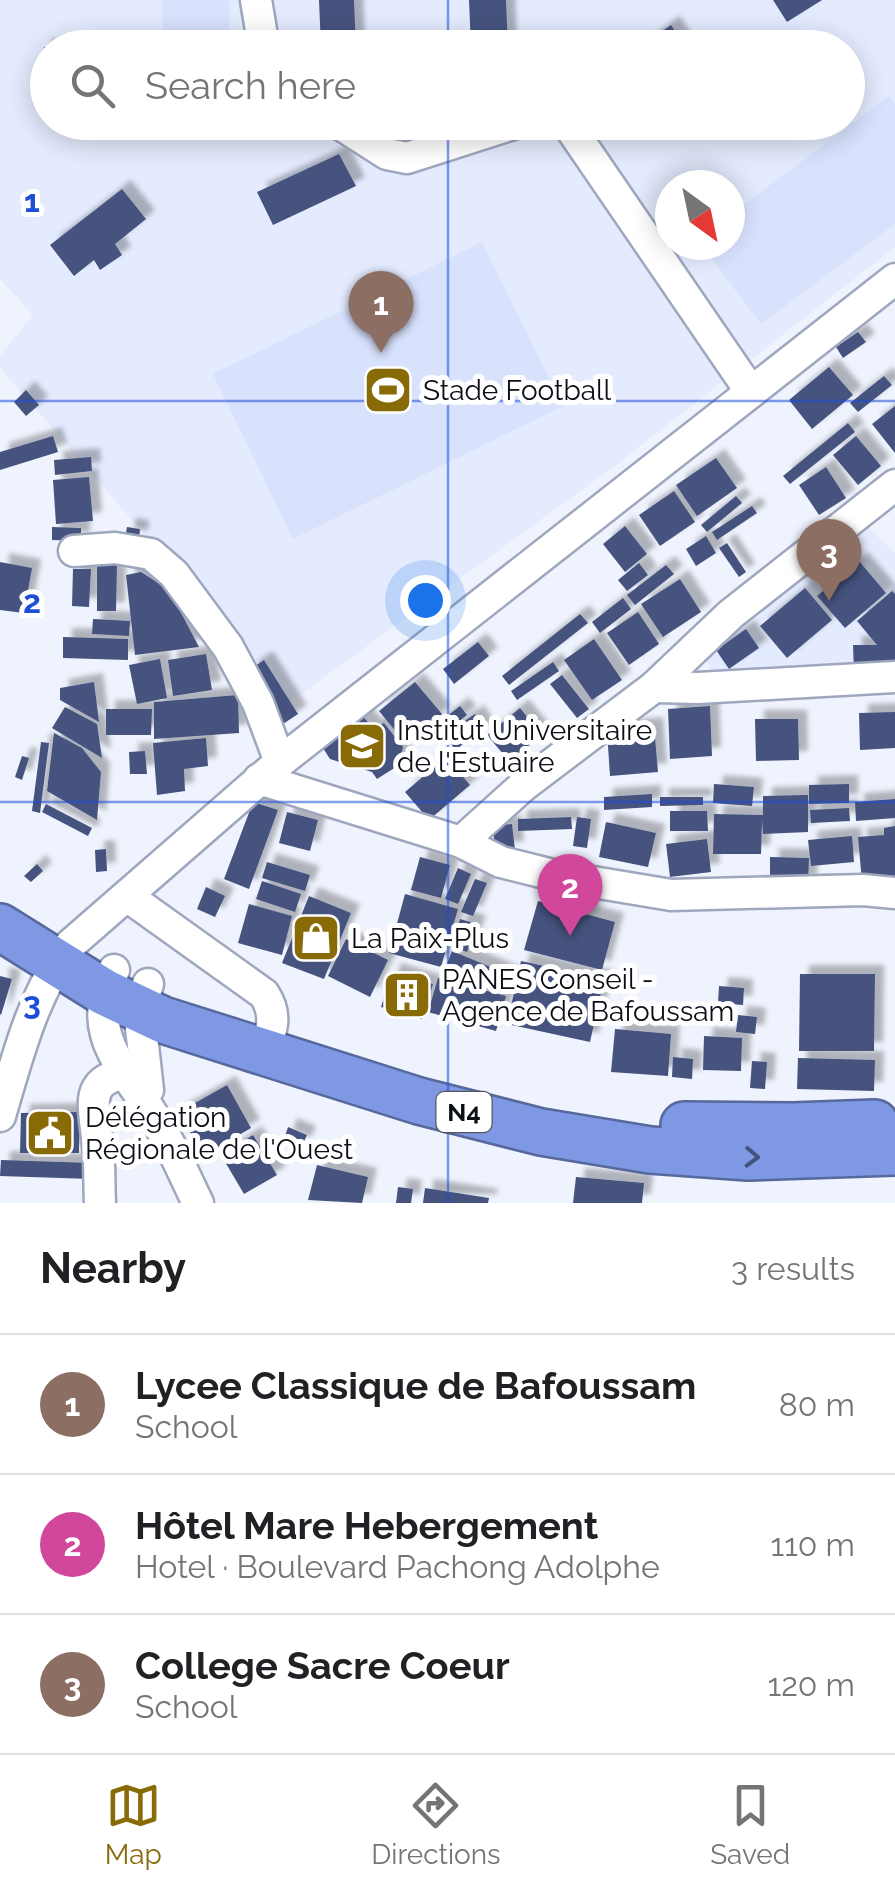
<!DOCTYPE html>
<html lang="en">
<head>
<meta charset="utf-8">
<style>
  :root { --surface:#fff; --page:#f2f2f2; --text:#202124; --muted:#757577; --line:#e0e0e0; --accent:#886a07 }
  body { margin:0; font-family:Raleway,sans-serif; background:var(--page); color:var(--text) }
  .compass { position:absolute; left:655px; top:170px; width:90px; height:90px; border-radius:50%; background:var(--surface); box-shadow:0 5px 25px #0003; rotate:147deg }
  .you { position:absolute; left:425px; top:600px; width:35px; height:35px; margin:-25px; border:8px solid #fff; border-radius:50%; background:#1a73e8; box-shadow:0 0 0 15px #1a73e833 }
  .badge { display:grid; place-items:center; width:65px; height:65px; border-radius:50%; background:var(--accent); color:#fff; font-size:32px; font-weight:700 }
  .pin { position:absolute; translate:-50% -82px; filter:drop-shadow(0 2px 5px #0008) }
  .pin::after { content:''; position:absolute; top:52px; width:35px; height:30px; background:inherit; clip-path:polygon(0 0,100% 0,50% 100%) }
  .list { margin:0; padding:0; list-style:none }
  h2 { display:flex; justify-content:space-between; align-items:center; height:130px; margin:0; padding:0 40px; font-size:42px }
  h2 small { font-size:32px; font-weight:400; color:var(--muted) }
  .list li { display:grid; grid-template-columns:65px 1fr auto; gap:30px; align-items:center; box-sizing:border-box; height:140px; padding:0 40px; border-top:2px solid var(--line) }
  .list b { display:block; font-size:38px; white-space:nowrap }
  .list p { margin:0; font-size:32px; white-space:nowrap; color:var(--muted) }
  .list em { font-size:32px; font-style:normal; color:var(--muted) }
  .icon { flex:none; width:55px; height:55px; fill:none; stroke:currentColor; stroke-width:2; stroke-linecap:round; stroke-linejoin:round }
  .map { position:relative; flex:none; width:895px; height:1203px; overflow:hidden }
  .search { position:absolute; background:var(--surface); box-shadow:0 5px 25px #0003; left:30px; right:30px; top:30px; height:110px; display:flex; align-items:center; gap:25px; box-sizing:border-box; padding:0 35px; border-radius:55px; color:var(--muted); font-size:38px }
  .sheet { height:550px; background:var(--surface) }
  nav { display:flex; justify-content:space-around; align-items:center; box-sizing:border-box; height:140px; border-top:2px solid var(--line); background:var(--surface); font-size:28px; color:var(--muted) }
  nav a { display:grid; justify-items:center; gap:5px }
  nav .on { color:var(--accent) }
  .map>svg:first-child { display:block }
  .built { fill:#e4ebfe; fill-rule:evenodd }
  .green { fill:#d8e2fd }
  .building { fill:#44537e; filter:url(#shadow) }
  .lines { fill:none; stroke-linecap:round; stroke-linejoin:round }
  .minor-casing { stroke:#9ea7be; stroke-width:35 }
  .highway-casing { stroke:#56689c; stroke-width:50 }
  .minor { stroke:#fff; stroke-width:30 }
  .highway { stroke:#7e98e4; stroke-width:45 }
  .oneway { stroke:#44537c }
  .grid { fill:none; stroke:#1d4ed8; stroke-width:2.5; stroke-opacity:0.55 }
  .labels { text-anchor:middle; stroke-width:10; stroke-linejoin:round; paint-order:stroke }
  .shield { fill:#fff; stroke:#54565b; stroke-width:2.5 }
  .shield-label { font-size:25px; font-weight:bold; fill:#0b0e15 }
  .poi-label { font-size:28px; fill:#0b0e15; stroke:#fff; text-anchor:start }
  .grid-label { font-size:32px; text-anchor:middle; font-weight:bold; fill:#1d4ed8; stroke:#fff; stroke-width:10; stroke-linejoin:round; paint-order:stroke }
</style>
</head>
<body>
<div class="map">
<svg width="895" height="1203" viewBox="0 0 895 1203">
  <defs>
    <filter id="shadow"><feDropShadow dx="9" dy="-9" stdDeviation="2.5" flood-color="#0004"/></filter>
  </defs>
  <rect width="100%" height="100%" fill="#eff3fd"/>
  <g class="built">
    <path d="M0,0H895V247L608,471L290,702L0,368V356L33,315L0,279ZM48,48H848V122H48ZM670,185H730V245H670Z"/>
    <path d="M863,523L895,553V656L715,679L701,649Z"/>
  </g>
  <g class="green">
    <path d="M162,0H229L230,47H163Z"/>
    <path d="M889,96L895,104V224L761,324L701,245H730V215Z"/>
    <path d="M482,242L563,406L293,539L213,374Z"/>
  </g>
  <g class="building">
    <path d="M319,0H354L356,48H321Z"/>
    <path d="M469,0H506L508,48H471Z"/>
    <path d="M773,0H822L787,22Z"/>
    <path d="M671,25L686,48H638Z"/>
    <path d="M44,47L48,48V107L33,104Z"/>
    <path d="M339,154L356,186L273,225L257,192Z"/>
    <path d="M122,189L146,219L115,244L122,255L100,270L94,260L74,276L50,245Z"/>
    <path d="M858,332L866,342L843,358L836,347Z"/>
    <path d="M829,367L853,395L812,429L789,400Z"/>
    <path d="M884,376L892,385L858,412L850,403Z"/>
    <path d="M26,390L39,405L26,416L14,402Z"/>
    <path d="M895,406V453L872,424Z"/>
    <path d="M848,423L855,432L790,484L783,476Z"/>
    <path d="M53,436L58,452L0,470V452Z"/>
    <path d="M856,436L881,466L858,485L833,455Z"/>
    <path d="M91,457L92,471L55,475L54,460Z"/>
    <path d="M716,458L737,488L697,516L676,485Z"/>
    <path d="M826,467L846,498L819,515L799,485Z"/>
    <path d="M89,477L93,521L56,524L53,480Z"/>
    <path d="M674,491L695,522L660,546L639,515Z"/>
    <path d="M736,496L742,503L707,532L701,525Z"/>
    <path d="M752,506L757,513L717,540L712,532Z"/>
    <path d="M625,526L647,554L625,572L603,544Z"/>
    <path d="M52,527L81,528V541L52,540Z"/>
    <path d="M127,527L140,529L139,539L125,538Z"/>
    <path d="M706,536L716,553L696,566L686,549Z"/>
    <path d="M727,543L746,572L739,577L719,548Z"/>
    <path d="M859,561L886,593L845,628L817,596Z"/>
    <path d="M0,562L32,568L24,613L0,610Z"/>
    <path d="M639,563L648,575L627,591L618,580Z"/>
    <path d="M97,564H117L116,611H97Z"/>
    <path d="M666,565L674,574L635,605L627,595Z"/>
    <path d="M73,569H91L89,607L72,606Z"/>
    <path d="M141,572L169,590L199,647L135,655L126,575Z"/>
    <path d="M680,579L701,612L663,637L641,604Z"/>
    <path d="M805,588L832,620L787,658L760,626Z"/>
    <path d="M892,591L895,594V668L854,672L853,645H877L857,621Z"/>
    <path d="M623,598L631,609L600,633L592,622Z"/>
    <path d="M638,612L659,644L629,665L607,633Z"/>
    <path d="M580,614L588,623L509,685L502,676Z"/>
    <path d="M93,619L130,621L129,636L92,634Z"/>
    <path d="M746,629L759,648L729,669L716,650Z"/>
    <path d="M63,637L128,639V660L63,658Z"/>
    <path d="M594,639L622,680L592,700L564,660Z"/>
    <path d="M478,642L489,656L454,684L443,669Z"/>
    <path d="M206,654L212,690L173,696L168,660Z"/>
    <path d="M160,659L167,698L137,704L129,665Z"/>
    <path d="M264,660L298,714L283,724L249,670Z"/>
    <path d="M553,662L559,671L517,700L511,691Z"/>
    <path d="M562,675L589,709L577,718L550,684Z"/>
    <path d="M94,682L99,722L60,700V688Z"/>
    <path d="M415,682L442,714L406,744L379,711Z"/>
    <path d="M238,695L239,733L154,739V702Z"/>
    <path d="M460,706L467,715L440,736L433,727Z"/>
    <path d="M710,706L712,756L670,759L668,709Z"/>
    <path d="M65,707L97,724L102,758L52,728Z"/>
    <path d="M520,708L542,735L509,761L487,735Z"/>
    <path d="M106,709H152L151,735H106Z"/>
    <path d="M895,712V748L860,750L859,713Z"/>
    <path d="M360,713L373,728L384,723L403,747L399,765L377,779L372,772L330,759L321,745Z"/>
    <path d="M475,714L485,729L455,750L445,734Z"/>
    <path d="M755,719H798L799,760L756,761Z"/>
    <path d="M654,726L658,772L610,776L607,731Z"/>
    <path d="M54,733L82,748L101,772L97,820L47,791Z"/>
    <path d="M206,738L208,766L184,769L185,791L157,795L153,743Z"/>
    <path d="M41,742L49,743L40,813L32,811Z"/>
    <path d="M145,751L147,774H130L129,752Z"/>
    <path d="M22,756L29,758L22,780L15,777Z"/>
    <path d="M446,757L470,785L429,820L405,792Z"/>
    <path d="M714,784L754,787L752,806L713,803Z"/>
    <path d="M849,784V803L809,804V785Z"/>
    <path d="M652,794V807L604,810V797Z"/>
    <path d="M808,795V832L763,834L762,820L761,854H713L714,814L763,815V796Z"/>
    <path d="M660,797H703V805L660,806Z"/>
    <path d="M895,799V818L856,821L855,802Z"/>
    <path d="M253,802L278,810L249,889L224,879Z"/>
    <path d="M46,804L92,828L88,836L42,812Z"/>
    <path d="M849,808L850,821L811,823L810,810Z"/>
    <path d="M670,811H707L708,831H670Z"/>
    <path d="M287,812L318,820L310,851L279,843Z"/>
    <path d="M571,817L572,829L518,831V819Z"/>
    <path d="M577,817L591,819L587,848L573,846Z"/>
    <path d="M606,822L656,833L648,867L599,857Z"/>
    <path d="M512,824L515,850L496,852L492,826Z"/>
    <path d="M895,826V879L862,882L858,837L884,835V828Z"/>
    <path d="M852,836L854,862L811,866L808,840Z"/>
    <path d="M707,839L711,872L670,877L666,844Z"/>
    <path d="M106,849L107,871L96,872L95,850Z"/>
    <path d="M420,857L450,865L441,898L411,890Z"/>
    <path d="M770,857L809,858L808,885H770Z"/>
    <path d="M267,862L310,875L305,891L262,878Z"/>
    <path d="M37,864L43,871L31,882L24,876Z"/>
    <path d="M458,868L471,874L458,904L445,899Z"/>
    <path d="M475,879L487,883L473,916L461,912Z"/>
    <path d="M262,881L301,894L295,912L256,899Z"/>
    <path d="M206,887L225,896L215,917L197,909Z"/>
    <path d="M405,894L458,909L441,967L389,953Z"/>
    <path d="M309,896L351,913L324,979L282,963Z"/>
    <path d="M538,901L615,922L602,970L524,950Z"/>
    <path d="M249,904L292,916L282,955L238,943Z"/>
    <path d="M460,919L477,924L467,952L451,946Z"/>
    <path d="M346,939L388,960L370,997L328,976Z"/>
    <path d="M452,951L510,975L503,993L445,969Z"/>
    <path d="M521,961L604,979L590,1042L507,1024Z"/>
    <path d="M392,972L433,984L422,1019L381,1007Z"/>
    <path d="M800,974H875L874,1051H799Z"/>
    <path d="M0,976L12,979L1,1015L0,1014Z"/>
    <path d="M438,978L506,996L496,1031L428,1012Z"/>
    <path d="M719,986L744,988L743,1005L718,1003Z"/>
    <path d="M738,1015L757,1017L755,1034L736,1032Z"/>
    <path d="M615,1029L671,1034L668,1076L611,1072Z"/>
    <path d="M704,1036L742,1038L741,1071L703,1070Z"/>
    <path d="M673,1057L693,1059L692,1079L672,1077Z"/>
    <path d="M798,1058L875,1060L874,1091L797,1089Z"/>
    <path d="M752,1061L767,1062L765,1089L750,1088Z"/>
    <path d="M227,1085L251,1128L203,1156L179,1112Z"/>
    <path d="M79,1112V1153H20L21,1113Z"/>
    <path d="M288,1127L307,1135L302,1146L284,1139Z"/>
    <path d="M253,1135L277,1175L244,1194L221,1155Z"/>
    <path d="M1,1160L91,1163V1179L0,1176Z"/>
    <path d="M317,1165L368,1177L362,1203L308,1200Z"/>
    <path d="M576,1177L644,1183L642,1203H573Z"/>
    <path d="M398,1187L413,1189L411,1203H396Z"/>
    <path d="M425,1188L489,1198L488,1203H423Z"/>
  </g>
  <g class="lines">
    <g class="minor-casing">
      <g id="minor">
        <path d="M256,0L264,48"/>
        <path d="M337,122L387,154L407,158L519,122"/>
        <path d="M562,122L569,126L751,392"/>
        <path d="M74,551L115,548L151,554L174,574L228,647L258,703L280,762"/>
        <path d="M654,687L698,688L895,677"/>
        <path d="M259,779L461,842L501,862L557,876L671,895L863,890L895,893"/>
        <path d="M461,842L523,786L654,687L731,614L895,485"/>
        <path d="M127,896L264,994C278,1015 272,1031 263,1053"/>
        <path d="M114,970C85,1033 120,1062 151,1112C170,1140 183,1173 198,1203"/>
        <path d="M148,1090L139,1010L148,984"/>
        <path d="M0,1116C17,1058 33,994 70,945L280,762L895,279"/>
        <path d="M100,1203C99,1185 100,1166 98,1147C94,1100 80,1077 141,1071"/>
      </g>
    </g>
    <g class="highway-casing">
      <g id="highway">
        <path d="M0,927L104,992L163,1020L419,1101L541,1132L650,1150L748,1157L895,1152"/>
        <path d="M684,1125L793,1126L875,1123"/>
      </g>
    </g>
    <use href="#minor" class="minor"/>
    <use href="#highway" class="highway"/>
  </g>
  <defs><path id="oneway-chevron" d="M-2-3.5L2.5 0L-2 3.5" fill="none" stroke-width="1.6" stroke-linecap="round" stroke-linejoin="round" transform="scale(2.5)"/></defs>
  <use class="oneway" href="#oneway-chevron" transform="translate(752 1157) rotate(2)"/>
  <path class="grid" d="M448,0V48M448,122V1203M0,401H895M0,802H895"/>
  <defs>
    <g id="stadium-square" transform="scale(2.5)"><rect x="-9" y="-9" width="18" height="18" rx="4" fill="#886a07" stroke="#fff"/><path d="M0-5a6.5 5 0 1 0 0 10a6.5 5 0 1 0 0-10ZM-3.5-1.8h7v3.6h-7Z" fill="#fff"/></g>
    <g id="school-square" transform="scale(2.5)"><rect x="-9" y="-9" width="18" height="18" rx="4" fill="#886a07" stroke="#fff"/><path d="M0-5L7-2L0 1L-7-2ZM-4 1L0 2.5L4 1V4Q0 6-4 4Z" fill="#fff"/></g>
    <g id="shop-square" transform="scale(2.5)"><rect x="-9" y="-9" width="18" height="18" rx="4" fill="#886a07" stroke="#fff"/><path d="M-5-2.5h2.3a2.7 3.5 0 0 1 5.4 0H5L5.5 6h-11ZM-1.5-2.5h3a1.5 2.3 0 0 0-3 0Z" fill="#fff"/></g>
    <g id="building-square" transform="scale(2.5)"><rect x="-9" y="-9" width="18" height="18" rx="4" fill="#886a07" stroke="#fff"/><path d="M-4-6H4V6H1V3H-1V6H-4ZM-2.5-4.3h1.7v1.8h-1.7ZM.8-4.3h1.7v1.8H.8ZM-2.5-1h1.7V.8h-1.7ZM.8-1h1.7V.8H.8Z" fill="#fff"/></g>
    <g id="civic-square" transform="scale(2.5)"><rect x="-9" y="-9" width="18" height="18" rx="4" fill="#886a07" stroke="#fff"/><path d="M-.6-6.5H3V-4.5H.6V-3L4-1V1h2V6H-6V1h2V-1L-.6-3ZM-1.2 2.5V6h2.4V2.5Z" fill="#fff"/></g>
  </defs>
  <g fill-rule="evenodd">
    <use href="#stadium-square" x="388" y="390"/>
    <use href="#school-square" x="362" y="746"/>
    <use href="#shop-square" x="316" y="938"/>
    <use href="#building-square" x="407" y="995"/>
    <use href="#civic-square" x="50" y="1133"/>
  </g>
  <g class="labels">
    <rect class="shield" x="436.5" y="1092" width="55" height="40" rx="8"/>
    <g class="shield-label">
      <text x="464" y="1121">N4</text>
    </g>
    <g class="poi-label">
      <text x="423" y="400">Stade Football</text>
      <text x="397" y="740">Institut Universitaire<tspan x="397" dy="32">de l'Estuaire</tspan></text>
      <text x="351" y="948">La Paix-Plus</text>
      <text x="442" y="989">PANES Conseil -<tspan x="442" dy="32">Agence de Bafoussam</tspan></text>
      <text x="85" y="1127">Délégation<tspan x="85" dy="32">Régionale de l'Ouest</tspan></text>
    </g>
  </g>
  <g class="grid-label">
    <text x="32" y="212">1</text>
    <text x="32" y="613">2</text>
    <text x="32" y="1014">3</text>
  </g>
</svg>
<svg class="compass" viewBox="-18 -18 36 36"><path d="M0-13l5 13h-10z" fill="#e53935"/><path d="M0 13l5-13h-10z" fill="#757577"/></svg>
<div class="you"></div>
<div class="pin badge" style="left:381px;top:353px;background:#8d6e63">1</div>
<div class="pin badge" style="left:570px;top:936px;background:#d1479c">2</div>
<div class="pin badge" style="left:829px;top:601px;background:#8d6e63">3</div>
<div class="search"><svg class="icon" aria-label="search" viewBox="0 0 24 24"><circle cx="10" cy="10" r="6"/><path d="M15 15l6 6"/></svg>Search here</div>
</div>
<section class="sheet">
<h2>Nearby<small>3 results</small></h2>
<ul class="list">
<li><span class="badge" style="background:#8d6e63">1</span><div><b>Lycee Classique de Bafoussam</b><p>School</p></div><em>80 m</em></li>
<li><span class="badge" style="background:#d1479c">2</span><div><b>Hôtel Mare Hebergement</b><p>Hotel · Boulevard Pachong Adolphe</p></div><em>110 m</em></li>
<li><span class="badge" style="background:#8d6e63">3</span><div><b>College Sacre Coeur</b><p>School</p></div><em>120 m</em></li>
</ul>
</section>
<nav>
<a class="on"><svg class="icon" aria-label="map" viewBox="0 0 24 24"><path d="M3 6l6-2 6 2 6-2v14l-6 2-6-2-6 2zM9 4v14M15 6v14"/></svg>Map</a>
<a><svg class="icon" aria-label="directions" viewBox="0 0 24 24"><path d="M12 3l9 9-9 9-9-9zM9 14v-3h6M13 9l2 2-2 2"/></svg>Directions</a>
<a><svg class="icon" aria-label="saved" viewBox="0 0 24 24"><path d="M7 4h10v16l-5-4-5 4z"/></svg>Saved</a>
</nav>
</body>
</html>
